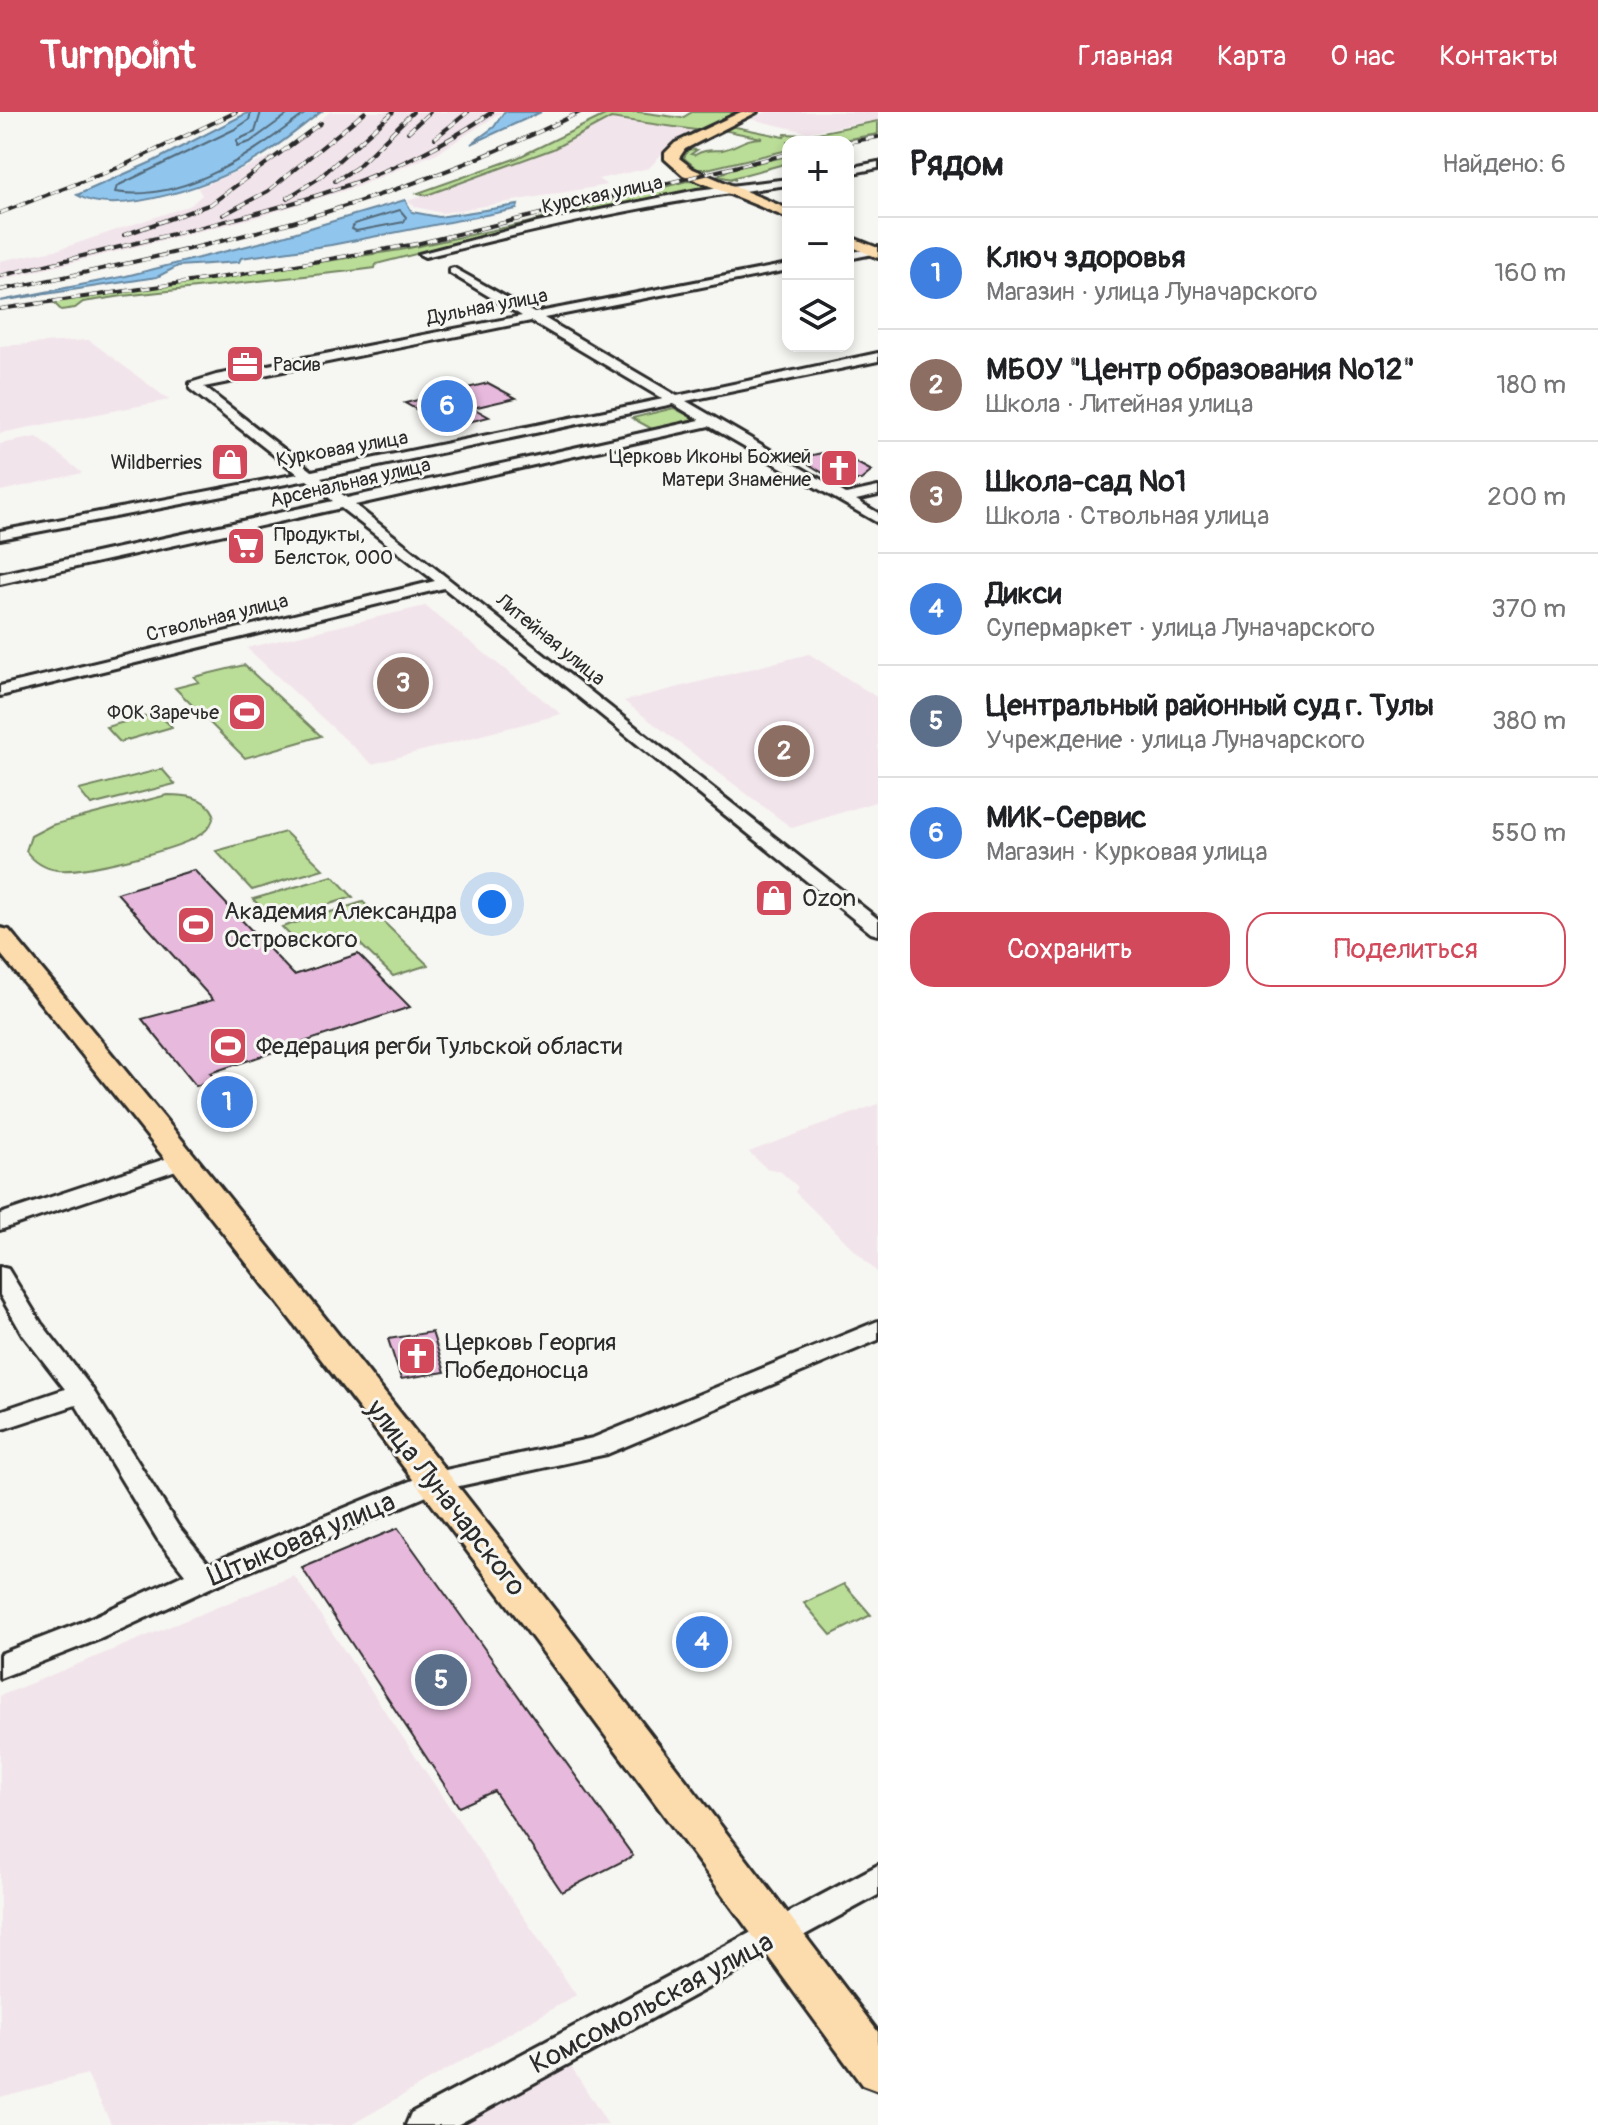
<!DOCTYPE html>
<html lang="ru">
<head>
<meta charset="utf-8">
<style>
  :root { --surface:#fff; --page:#f6f6f6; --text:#202124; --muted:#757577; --line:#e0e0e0; --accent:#d1495b }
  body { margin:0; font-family:Pangolin,sans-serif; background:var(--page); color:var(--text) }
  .controls { position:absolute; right:24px; top:24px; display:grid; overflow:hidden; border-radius:16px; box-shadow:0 4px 12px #0003 }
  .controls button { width:72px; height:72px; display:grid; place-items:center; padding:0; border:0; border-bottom:2px solid var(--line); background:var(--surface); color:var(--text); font:40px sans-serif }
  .you { position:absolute; left:492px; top:792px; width:28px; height:28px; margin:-20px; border:6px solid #fff; border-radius:50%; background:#1a73e8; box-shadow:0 0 0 12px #1a73e833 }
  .badge { display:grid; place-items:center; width:52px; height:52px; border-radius:50%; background:var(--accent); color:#fff; font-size:26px; font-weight:700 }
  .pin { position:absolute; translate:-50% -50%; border:4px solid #fff; box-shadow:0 2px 8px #0006 }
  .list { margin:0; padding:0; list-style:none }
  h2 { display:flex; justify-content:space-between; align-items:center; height:104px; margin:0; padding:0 32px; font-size:34px }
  h2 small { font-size:26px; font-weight:400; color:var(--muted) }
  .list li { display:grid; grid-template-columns:52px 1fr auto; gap:24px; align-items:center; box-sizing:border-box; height:112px; padding:0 32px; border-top:2px solid var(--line) }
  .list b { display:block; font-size:30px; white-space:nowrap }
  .list p { margin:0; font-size:26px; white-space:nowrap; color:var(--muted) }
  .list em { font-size:26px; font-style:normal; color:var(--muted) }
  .actions { display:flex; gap:16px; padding:24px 32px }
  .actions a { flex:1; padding:18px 0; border:2px solid var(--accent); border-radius:24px; text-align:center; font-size:28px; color:var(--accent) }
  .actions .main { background:var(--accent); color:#fff }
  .icon { flex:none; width:44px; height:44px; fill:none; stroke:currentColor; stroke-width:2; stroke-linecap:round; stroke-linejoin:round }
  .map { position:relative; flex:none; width:878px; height:2013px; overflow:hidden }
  header { display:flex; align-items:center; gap:48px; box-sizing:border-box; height:112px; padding:0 40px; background:var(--accent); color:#fff }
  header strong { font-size:38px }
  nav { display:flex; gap:44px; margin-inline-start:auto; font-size:28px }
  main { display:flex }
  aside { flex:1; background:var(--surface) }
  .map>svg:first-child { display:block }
  .built { fill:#f2e4eb }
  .green { fill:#badd97; stroke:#728461; stroke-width:2 }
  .water { fill:#90c6ee; stroke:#6888a0; stroke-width:2 }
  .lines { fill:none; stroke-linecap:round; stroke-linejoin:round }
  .shore { stroke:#536979; stroke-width:2 }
  .building { fill:#e7b9dc; stroke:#2b2b2b; stroke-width:2 }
  .minor-casing { stroke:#2b2b2b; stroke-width:6 }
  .major-casing { stroke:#2b2b2b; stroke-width:6 }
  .minor { fill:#f6f6f2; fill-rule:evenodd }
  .major { fill:#fcdcac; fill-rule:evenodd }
  .rail-casing { stroke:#2b2b2b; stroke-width:4 }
  .rail { stroke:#f6f6f2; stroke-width:3; stroke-dasharray:9; stroke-linecap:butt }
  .labels { text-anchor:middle; stroke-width:6; stroke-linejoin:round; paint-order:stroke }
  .far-street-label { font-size:20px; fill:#2b2b2b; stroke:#f6f6f2 }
  .far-poi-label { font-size:20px; fill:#2b2b2b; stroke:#f6f6f2; text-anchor:end }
  .poi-label { font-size:24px; fill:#2b2b2b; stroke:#f6f6f2; text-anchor:start }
  .near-street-label { font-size:28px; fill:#2b2b2b; stroke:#f6f6f2 }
</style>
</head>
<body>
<header>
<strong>Turnpoint</strong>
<nav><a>Главная</a><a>Карта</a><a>О нас</a><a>Контакты</a></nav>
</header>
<main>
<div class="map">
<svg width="878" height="2013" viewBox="0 0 878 2013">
  <rect width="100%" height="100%" fill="#f6f6f2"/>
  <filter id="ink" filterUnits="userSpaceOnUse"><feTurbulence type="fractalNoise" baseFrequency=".0125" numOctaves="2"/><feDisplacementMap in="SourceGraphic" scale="16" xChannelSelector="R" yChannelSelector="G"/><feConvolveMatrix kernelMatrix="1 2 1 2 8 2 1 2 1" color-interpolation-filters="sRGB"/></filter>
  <g filter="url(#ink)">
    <g class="built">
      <path d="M330,0H502L439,40L359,74L257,105L0,168V149L60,137L191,93L202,83L198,76L268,46L296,29Z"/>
      <path d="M766,0H878V8L807,20L751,7Z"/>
      <path d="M611,6L697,18L670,33L649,56L598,67L607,73L442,101L416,95L408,89L553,37Z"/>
      <path d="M89,228L169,288L0,321V234Z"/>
      <path d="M37,325L82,361L0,379V332Z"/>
      <path d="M425,494L561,602L372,652L247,536Z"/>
      <path d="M809,542L878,586V689L792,716L624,589Z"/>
      <path d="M878,992V1161L795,1080L798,1075L780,1059L766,1056L749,1040Z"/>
      <path d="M294,1464L576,1883L351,2013H112L87,1962L0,1985V1584Z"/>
      <path d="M571,1954L608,2013H461Z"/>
    </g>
    <g class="green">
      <path d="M611,0H639L682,6L692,0H737L670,33L696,18L611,6L553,37L427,83L418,81L517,46Z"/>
      <path d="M878,9V22L831,30H788V38L707,57H697L684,46L688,37L697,38L691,42L695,43C705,37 712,39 722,38C738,35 743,26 762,26L722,18L731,14L784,25L785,22L808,23Z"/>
      <path d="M788,44V51L732,66L736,68L718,64L732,56Z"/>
      <path d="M687,69L703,70L713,75L567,104L376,152L375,156L360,158L123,184L83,190L75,196L61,198L53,190L400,138L526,111Z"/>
      <path d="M674,296L695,307L652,317L632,306Z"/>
      <path d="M244,553L321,624L245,646L175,576L199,570L194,565Z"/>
      <path d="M157,601L172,615L120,630L106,615Z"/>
      <path d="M162,657L175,672L91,693L79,678Z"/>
      <path d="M167,683C184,683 206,684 214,702C213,711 209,717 201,722C181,737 82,761 57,758C43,756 34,750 26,739L31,724L52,713Z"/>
      <path d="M285,720L323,757L252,778L216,739Z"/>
      <path d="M333,764L353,785L273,809L253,787Z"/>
      <path d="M363,790L428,853L393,864L351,823L304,838L282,815Z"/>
      <path d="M844,1472L871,1503L831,1523L804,1491Z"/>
    </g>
    <g class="water">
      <path d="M249,0H321C301,15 281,32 260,45C222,69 118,108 77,83L154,49Z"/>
      <path d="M504,0H541L471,32L494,15Z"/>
      <path d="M405,88L412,100L439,105L518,93L517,97L331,133L241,146L239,150L178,154L157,165L0,189L126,164L259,131Z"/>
    </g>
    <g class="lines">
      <g class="shore">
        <path d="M251,0L249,8L235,17L117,74L115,80C186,91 254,40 307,0"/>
        <path d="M261,0L255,20L237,28V34L250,30L291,0"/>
        <path d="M400,98L406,105L404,110L356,119L352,117L354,112Z"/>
      </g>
    </g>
    <g class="building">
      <path d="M488,271L516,286L473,296L489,305L448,315L405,291Z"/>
      <path d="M831,339L844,344L872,359L861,368H834L799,346Z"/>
      <path d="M194,758L294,863L358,842L410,895L210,961L215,967L196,974L142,907L213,888L117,781Z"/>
      <path d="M432,1220L445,1260L401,1267L388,1227Z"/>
      <path d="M398,1416L633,1744L562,1780L494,1679L459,1695L302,1456Z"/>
    </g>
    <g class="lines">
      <g class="minor-casing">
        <g id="minor">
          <path d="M878,50V56L848,62V56Z"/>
          <path d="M788,67V73C665,88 545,115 425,145L419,142L537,111L697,78Z"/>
          <path d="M878,135V141L848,147V141Z"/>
          <path d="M788,152V158L544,206L677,284L878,241V249L686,289L846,382L878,375V383L856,388L878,401V411L709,314L355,393L878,807V823L871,821L444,476L0,584V574L435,469L341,396L0,472V462L333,389L307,368L0,427V419L298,362L190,277V271L216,263L522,204L450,161V157L454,156L534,201ZM531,209L663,287L312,359L204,275ZM673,292L700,308L347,386L321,366Z"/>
          <path d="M183,1041L191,1043L194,1048L191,1053L0,1118V1102Z"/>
          <path d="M0,1155L8,1157L41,1211L91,1275L178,1414L209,1452L427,1362L593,1326L878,1209V1228L607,1342L441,1378L214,1474L100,1527L0,1566V1542L80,1511L185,1462L158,1428L76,1293L0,1318V1299L65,1277L23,1223L0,1183Z"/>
          <path d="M878,1753V1783L457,2013H406L411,2001Z"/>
        </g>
      </g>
      <g class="major-casing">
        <g id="major">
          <path d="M741,0H757L685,37L679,46L693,57L788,97V106L683,63L665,47V41L675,31Z"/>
          <path d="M848,124L878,136V146L848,133Z"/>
          <path d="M0,816L9,818C309,1177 595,1547 878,1920V1979L862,1973C582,1589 300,1209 0,841Z"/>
        </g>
      </g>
      <use href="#minor" class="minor"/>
      <use href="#major" class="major"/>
      <g class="rail-casing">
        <g id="rail">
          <path d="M408,20L430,0"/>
          <path d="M435,26L468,0"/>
          <path d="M848,30L878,25"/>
          <path d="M335,69L356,56L413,0"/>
          <path d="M287,86L319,66L393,0"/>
          <path d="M0,101L120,55L236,0"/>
          <path d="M223,103L268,79L365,0"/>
          <path d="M124,123L211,92L321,11"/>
          <path d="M0,164C59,150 118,135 177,121C289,94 397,67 492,0"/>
          <path d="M0,178C202,138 395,93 580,0"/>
          <path d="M0,197L238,163L416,132L788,42"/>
        </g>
      </g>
      <use href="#rail" class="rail"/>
    </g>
  </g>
  <defs>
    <g id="office-square" transform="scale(2)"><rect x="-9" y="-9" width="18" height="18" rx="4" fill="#d1495b" stroke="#f6f6f2"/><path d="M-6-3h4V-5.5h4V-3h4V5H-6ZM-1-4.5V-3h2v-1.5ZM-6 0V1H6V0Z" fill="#fff"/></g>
    <g id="shop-square" transform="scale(2)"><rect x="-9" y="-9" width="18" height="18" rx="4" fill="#d1495b" stroke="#f6f6f2"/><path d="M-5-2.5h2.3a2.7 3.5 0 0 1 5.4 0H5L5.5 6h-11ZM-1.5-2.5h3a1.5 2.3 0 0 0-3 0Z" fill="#fff"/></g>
    <g id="church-square" transform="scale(2)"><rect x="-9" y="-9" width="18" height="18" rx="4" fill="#d1495b" stroke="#f6f6f2"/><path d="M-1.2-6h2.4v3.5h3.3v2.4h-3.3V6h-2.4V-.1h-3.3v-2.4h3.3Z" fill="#fff"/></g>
    <g id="supermarket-square" transform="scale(2)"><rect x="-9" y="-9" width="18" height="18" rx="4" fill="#d1495b" stroke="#f6f6f2"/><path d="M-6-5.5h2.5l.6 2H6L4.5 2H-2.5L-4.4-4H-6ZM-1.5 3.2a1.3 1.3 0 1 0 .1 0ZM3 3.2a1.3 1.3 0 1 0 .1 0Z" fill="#fff"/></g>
    <g id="stadium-square" transform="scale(2)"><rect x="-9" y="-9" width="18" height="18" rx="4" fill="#d1495b" stroke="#f6f6f2"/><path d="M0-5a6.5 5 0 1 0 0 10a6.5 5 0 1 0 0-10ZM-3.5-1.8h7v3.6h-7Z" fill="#fff"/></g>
  </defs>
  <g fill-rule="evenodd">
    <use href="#office-square" x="245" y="252"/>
    <use href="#shop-square" x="230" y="350"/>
    <use href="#church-square" x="839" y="356"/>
    <use href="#supermarket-square" x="246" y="434"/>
    <use href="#stadium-square" x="247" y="600"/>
    <use href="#shop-square" x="774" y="786"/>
    <use href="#stadium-square" x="196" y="813"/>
    <use href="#stadium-square" x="228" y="934"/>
    <use href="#church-square" x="417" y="1244"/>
  </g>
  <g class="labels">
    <g class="far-street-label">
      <text transform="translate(602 82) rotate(-12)" y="7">Курская улица</text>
      <text transform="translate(487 194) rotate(-11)" y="7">Дульная улица</text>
      <text transform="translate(342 336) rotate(-10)" y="7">Курковая улица</text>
      <text transform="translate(350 370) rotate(-13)" y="7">Арсенальная улица</text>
      <text transform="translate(217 505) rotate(-14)" y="7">Ствольная улица</text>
      <text transform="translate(551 527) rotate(39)" y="7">Литейная улица</text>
    </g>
    <g class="far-poi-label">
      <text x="273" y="259" text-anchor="start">Расив</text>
      <text x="811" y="351">Церковь Иконы Божией<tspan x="811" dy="23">Матери Знамение</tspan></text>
      <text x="202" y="357">Wildberries</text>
      <text x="274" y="429" text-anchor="start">Продукты,<tspan x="274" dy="23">Белсток, ООО</tspan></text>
      <text x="219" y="607">ФОК Заречье</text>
    </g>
    <g class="poi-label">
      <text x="802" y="794">Ozon</text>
      <text x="224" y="807">Академия Александра<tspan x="224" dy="28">Островского</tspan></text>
      <text x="256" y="942">Федерация регби Тульской области</text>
      <text x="445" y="1238">Церковь Георгия<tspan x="445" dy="28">Победоносца</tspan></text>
    </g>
    <g class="near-street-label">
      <text transform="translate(447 1385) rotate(52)" y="10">улица Луначарского</text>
      <text transform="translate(301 1426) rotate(-23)" y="10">Штыковая улица</text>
      <text transform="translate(651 1890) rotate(-28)" y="10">Комсомольская улица</text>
    </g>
  </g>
</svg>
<div class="controls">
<button>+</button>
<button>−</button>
<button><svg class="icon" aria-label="layers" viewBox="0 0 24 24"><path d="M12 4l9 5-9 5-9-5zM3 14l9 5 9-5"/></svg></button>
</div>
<div class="you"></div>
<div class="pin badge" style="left:227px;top:990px;background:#3f7fe0">1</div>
<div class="pin badge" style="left:784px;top:639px;background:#8d6e63">2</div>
<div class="pin badge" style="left:403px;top:571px;background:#8d6e63">3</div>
<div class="pin badge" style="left:702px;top:1530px;background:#3f7fe0">4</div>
<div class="pin badge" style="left:441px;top:1568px;background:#5c6f8a">5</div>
<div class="pin badge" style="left:447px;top:294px;background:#3f7fe0">6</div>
</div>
<aside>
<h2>Рядом<small>Найдено: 6</small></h2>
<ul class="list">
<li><span class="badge" style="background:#3f7fe0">1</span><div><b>Ключ здоровья</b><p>Магазин · улица Луначарского</p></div><em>160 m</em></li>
<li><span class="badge" style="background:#8d6e63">2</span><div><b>МБОУ &quot;Центр образования №12&quot;</b><p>Школа · Литейная улица</p></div><em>180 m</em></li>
<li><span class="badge" style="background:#8d6e63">3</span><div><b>Школа-сад №1</b><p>Школа · Ствольная улица</p></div><em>200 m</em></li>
<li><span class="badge" style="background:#3f7fe0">4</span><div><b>Дикси</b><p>Супермаркет · улица Луначарского</p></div><em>370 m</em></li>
<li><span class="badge" style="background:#5c6f8a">5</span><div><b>Центральный районный суд г. Тулы</b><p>Учреждение · улица Луначарского</p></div><em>380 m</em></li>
<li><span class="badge" style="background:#3f7fe0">6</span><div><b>МИК-Сервис</b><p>Магазин · Курковая улица</p></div><em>550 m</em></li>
</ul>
<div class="actions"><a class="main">Сохранить</a><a>Поделиться</a></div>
</aside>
</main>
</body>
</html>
